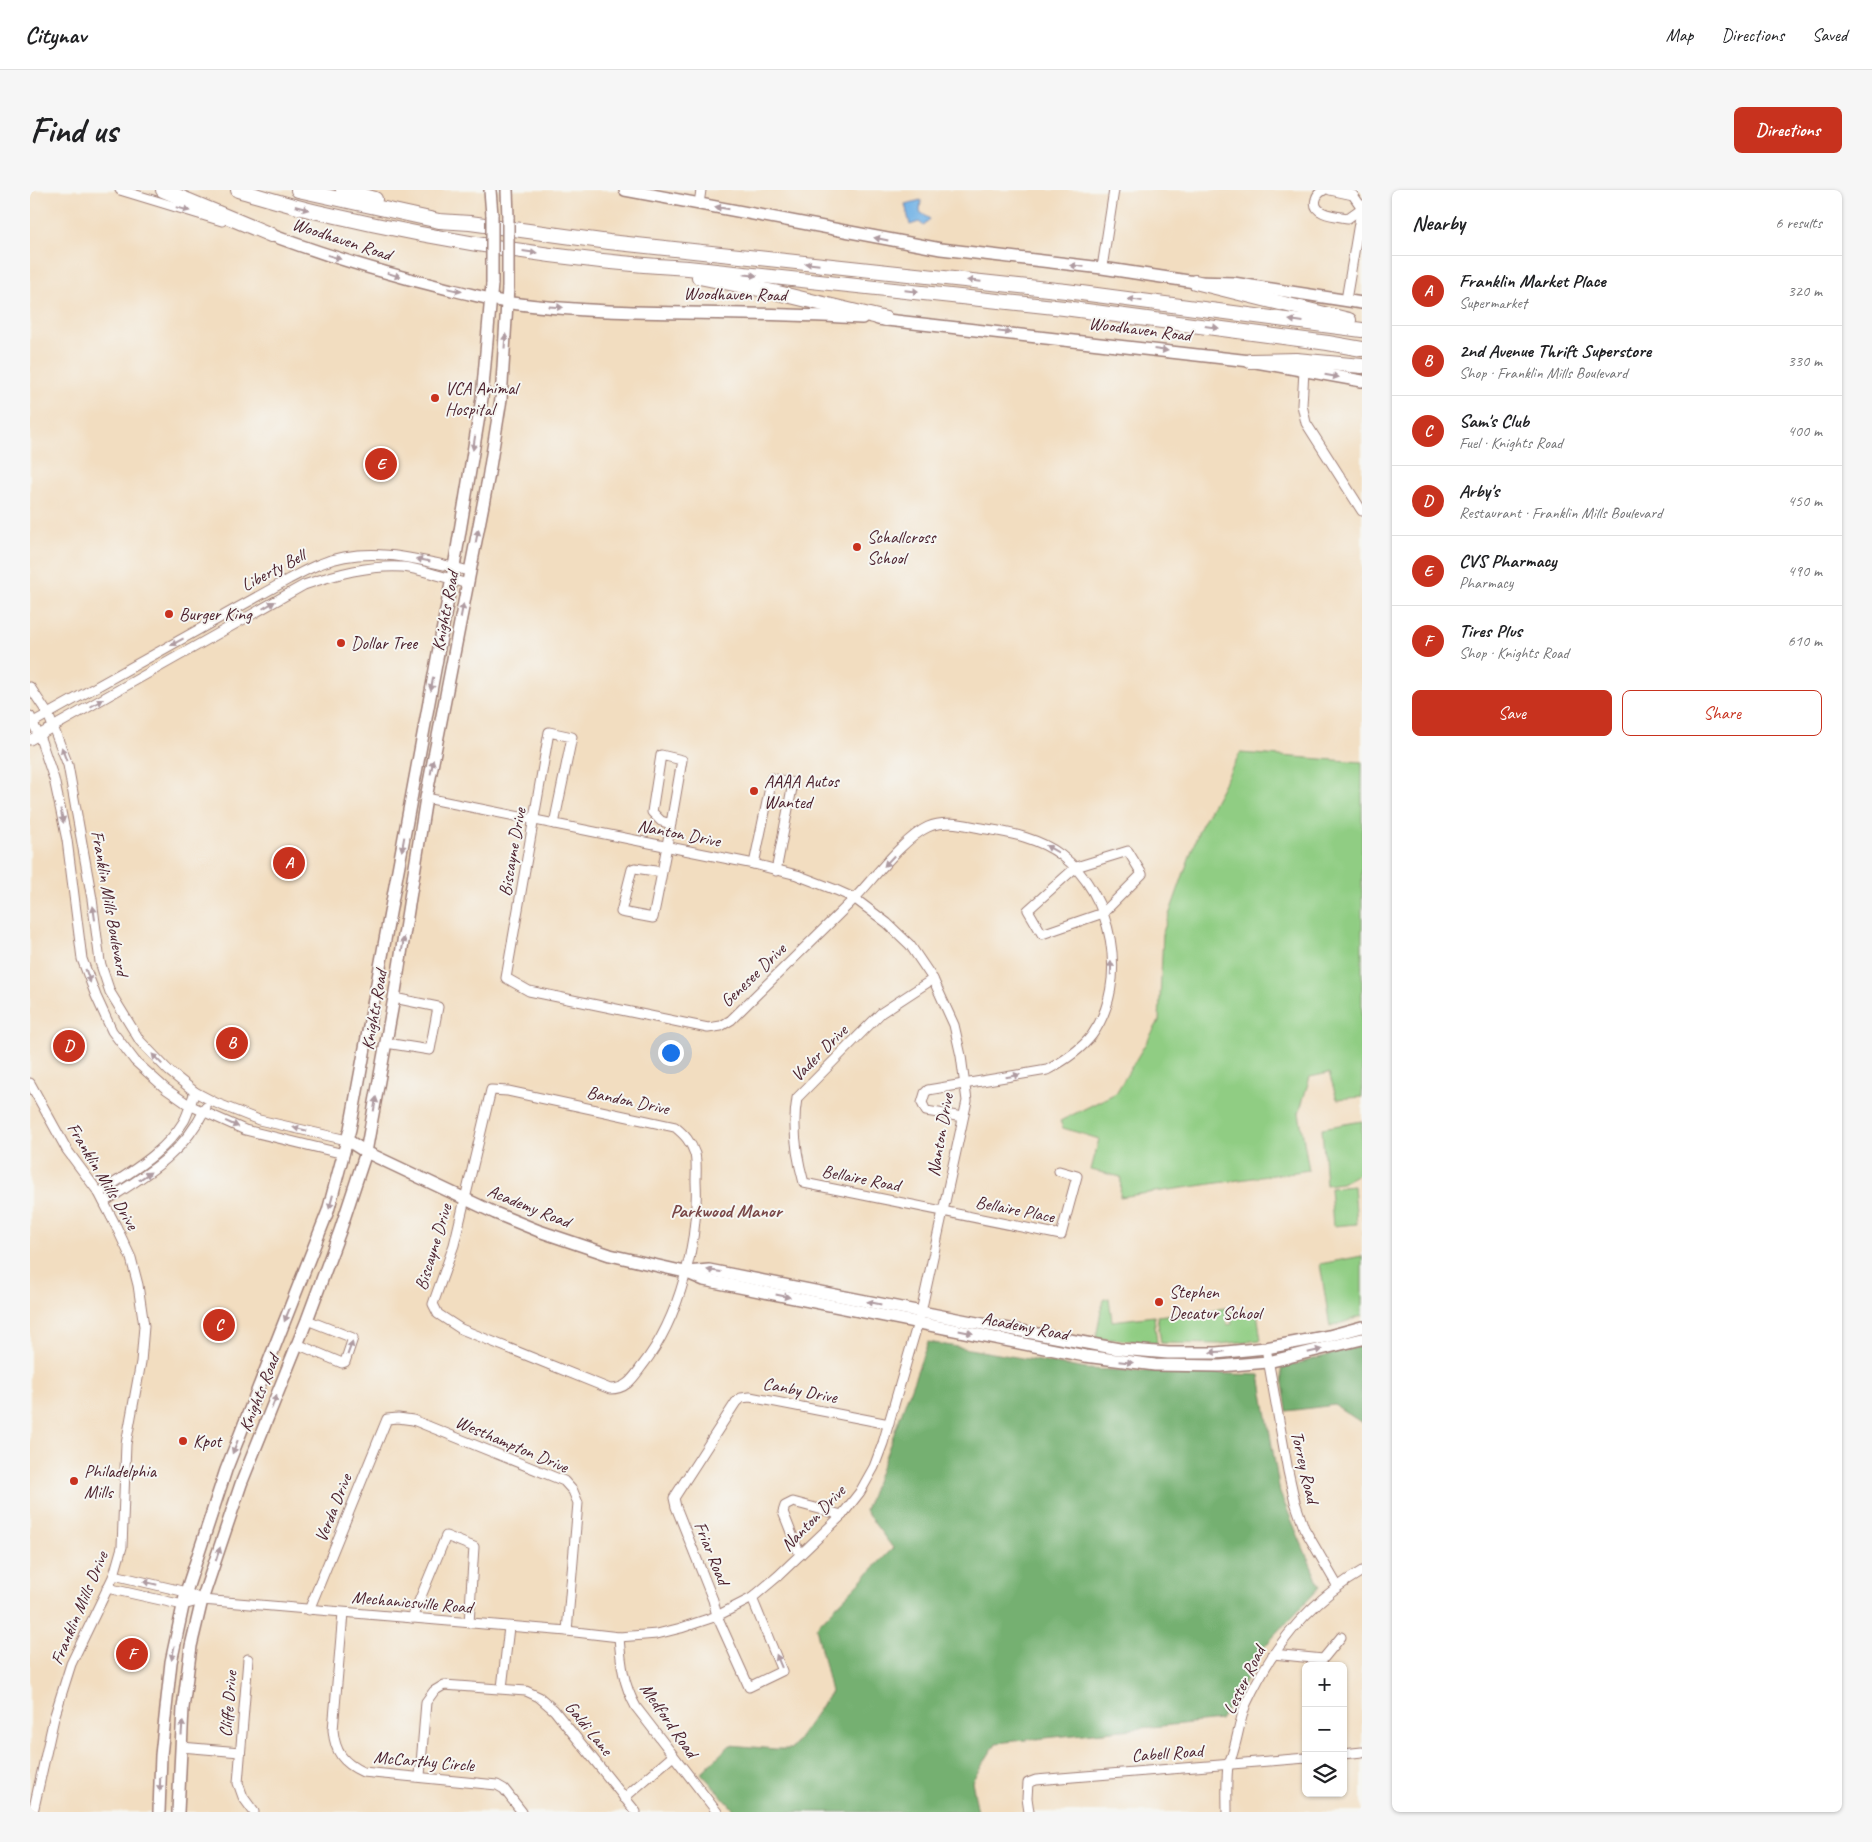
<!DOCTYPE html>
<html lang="en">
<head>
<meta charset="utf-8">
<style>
  :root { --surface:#fff; --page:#f6f6f6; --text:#202124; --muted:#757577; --line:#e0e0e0; --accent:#c8321e }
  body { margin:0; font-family:Caveat,sans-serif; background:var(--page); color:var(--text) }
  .controls { position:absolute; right:15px; bottom:15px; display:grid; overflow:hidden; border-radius:8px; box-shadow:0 1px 4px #0004 }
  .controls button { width:45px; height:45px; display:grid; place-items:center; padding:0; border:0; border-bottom:1px solid var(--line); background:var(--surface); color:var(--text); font:25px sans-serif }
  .you { position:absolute; left:640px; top:862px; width:18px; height:18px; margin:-12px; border:4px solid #fff; border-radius:50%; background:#1a73e8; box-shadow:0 0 0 8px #1a73e833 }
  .badge { display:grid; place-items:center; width:32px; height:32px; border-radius:50%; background:var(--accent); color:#fff; font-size:16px; font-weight:700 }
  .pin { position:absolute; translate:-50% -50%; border:2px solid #fff; box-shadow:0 1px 5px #0006 }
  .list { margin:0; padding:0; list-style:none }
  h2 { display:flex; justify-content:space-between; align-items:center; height:65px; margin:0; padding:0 20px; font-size:21px }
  h2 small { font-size:16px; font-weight:400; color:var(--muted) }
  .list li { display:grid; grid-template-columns:32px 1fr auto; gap:15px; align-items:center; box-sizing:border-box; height:70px; padding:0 20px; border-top:1px solid var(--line) }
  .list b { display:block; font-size:19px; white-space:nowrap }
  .list p { margin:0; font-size:16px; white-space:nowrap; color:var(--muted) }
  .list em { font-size:16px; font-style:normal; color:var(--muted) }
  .actions { display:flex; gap:10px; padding:15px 20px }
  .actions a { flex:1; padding:11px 0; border:1px solid var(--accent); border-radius:8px; text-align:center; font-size:18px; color:var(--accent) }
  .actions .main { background:var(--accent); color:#fff }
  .icon { flex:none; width:28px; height:28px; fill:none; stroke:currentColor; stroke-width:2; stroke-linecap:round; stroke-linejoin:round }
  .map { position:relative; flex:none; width:1332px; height:1622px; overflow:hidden; border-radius:8px }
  header { display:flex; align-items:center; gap:30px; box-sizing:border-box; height:70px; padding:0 25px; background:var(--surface); border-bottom:1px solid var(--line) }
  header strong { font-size:24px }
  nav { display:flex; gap:28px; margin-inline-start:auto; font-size:18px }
  .intro { display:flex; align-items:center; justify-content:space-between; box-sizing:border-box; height:120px; padding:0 30px }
  h1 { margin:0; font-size:35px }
  .button { padding:12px 22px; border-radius:8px; background:var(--accent); color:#fff; font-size:18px; font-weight:700 }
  main { display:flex; gap:30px; padding:0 30px }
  aside { flex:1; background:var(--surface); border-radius:8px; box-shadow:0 1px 4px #0004 }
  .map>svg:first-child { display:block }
  .green { fill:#90cd83; stroke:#6d7657 }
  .forest { fill:#74b071; stroke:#5f684e }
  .water { fill:#70b1e5; stroke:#5d6888 }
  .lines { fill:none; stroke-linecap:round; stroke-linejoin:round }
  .minor-casing { stroke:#9e7e76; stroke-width:11 }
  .major-casing { stroke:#9e7e76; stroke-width:14 }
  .highway-casing { stroke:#9e7e76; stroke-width:16 }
  .minor { stroke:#fff; stroke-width:9 }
  .major { stroke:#fff; stroke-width:11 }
  .highway { stroke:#fff; stroke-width:14 }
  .major-bridge-casing { stroke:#9e7e76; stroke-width:14; stroke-linecap:butt }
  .major-bridge { stroke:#fff; stroke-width:11 }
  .oneway { fill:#ae9aa0 }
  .poi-dot { fill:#c8321e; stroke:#f6f6f2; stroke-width:2 }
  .labels { text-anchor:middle; stroke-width:4; stroke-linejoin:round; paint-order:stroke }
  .street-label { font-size:18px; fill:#4a1f2b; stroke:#f6f6f2 }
  .poi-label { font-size:18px; fill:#4a1f2b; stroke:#f6f6f2; text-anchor:start }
  .neighbourhood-label { font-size:19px; font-weight:bold; fill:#7a4848; stroke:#f6f6f2 }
</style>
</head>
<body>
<header>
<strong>Citynav</strong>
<nav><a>Map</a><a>Directions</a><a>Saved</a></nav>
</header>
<div class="intro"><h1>Find us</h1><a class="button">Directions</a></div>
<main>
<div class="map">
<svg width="1332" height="1622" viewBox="0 0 1332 1622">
  <rect width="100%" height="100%" fill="#f6f6f2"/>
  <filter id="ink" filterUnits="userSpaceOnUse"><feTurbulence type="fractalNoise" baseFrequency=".02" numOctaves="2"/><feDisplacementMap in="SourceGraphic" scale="10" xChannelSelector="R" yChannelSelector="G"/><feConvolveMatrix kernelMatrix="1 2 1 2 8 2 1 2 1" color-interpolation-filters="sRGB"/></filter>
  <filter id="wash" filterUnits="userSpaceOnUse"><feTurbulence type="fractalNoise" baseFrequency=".0096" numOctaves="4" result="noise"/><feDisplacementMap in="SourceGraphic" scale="20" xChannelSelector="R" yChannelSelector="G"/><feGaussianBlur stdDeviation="1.12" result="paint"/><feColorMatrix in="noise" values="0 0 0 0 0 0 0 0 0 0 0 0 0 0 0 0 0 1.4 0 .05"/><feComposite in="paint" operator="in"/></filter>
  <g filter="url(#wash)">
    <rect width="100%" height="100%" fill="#f2ddc0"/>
    <g class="green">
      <path d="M1210,563L1332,572V907L1307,909L1299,883L1280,887L1269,923L1279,980L1090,1007L1091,987L1061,980L1069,949L1033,938L1030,931L1086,903L1129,831L1133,742L1169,640Z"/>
      <path d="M1332,931V982L1312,993L1296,995L1292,938Z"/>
      <path d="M1324,996L1327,1034L1303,1036L1300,998Z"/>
      <path d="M1332,1066V1126L1300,1137L1290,1074Z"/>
      <path d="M1079,1108L1082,1131L1124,1126L1127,1153L1066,1148L1073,1109Z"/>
      <path d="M1196,1118L1197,1135L1202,1134L1200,1122H1227L1231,1150L1190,1154L1131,1153L1127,1126Z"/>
    </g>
    <g class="forest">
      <path d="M898,1152L1056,1179L1230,1185L1250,1303L1290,1397L1232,1459L1215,1491L1190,1530L966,1553L942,1591L948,1622H706L671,1583L700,1555L745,1559H761L801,1502L786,1437L863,1358L835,1321Z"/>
      <path d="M1332,1156V1233L1305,1215L1257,1221L1251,1178Z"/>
    </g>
    <path class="water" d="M891,10L890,22L900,29L894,36L889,32L880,35L875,14Z"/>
  </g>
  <g filter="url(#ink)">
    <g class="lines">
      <g class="minor-casing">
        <g id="minor">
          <path d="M90,0L192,31"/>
          <path d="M1294,0C1290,2 1287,4 1286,9C1281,25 1307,26 1318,28L1332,18"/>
          <path d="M1300,0L1323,5L1332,18"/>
          <path d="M669,14L671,0"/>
          <path d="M1072,78L1084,0"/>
          <path d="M1316,110L1332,15"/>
          <path d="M1274,181L1272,215L1276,233L1332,321"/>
          <path d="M0,497L18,524L38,575L62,709L70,772L80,802L110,851L139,881L165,902L186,913L229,930L317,950"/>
          <path d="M0,526L11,551L24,589L37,650L52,769L66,806L82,841L105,871L136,899L159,915L215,940L314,964"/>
          <path d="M0,534L259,389C269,384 279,378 290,374C338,354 392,370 440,381"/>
          <path d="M0,550L274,395C306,384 339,375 373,377C392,379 419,389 438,394"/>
          <path d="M524,634L542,547L519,542L476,788L499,801L678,838L691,836L701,830C742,789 784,749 825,708C843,689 875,647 898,637C917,629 937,636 957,639C982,643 1010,649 1031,665C1083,704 1100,792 1062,845C1050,861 1034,871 1017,880L898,900L895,903L892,913L896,921L933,927"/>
          <path d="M1098,661L1112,684L1073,723L1012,744L998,720L1046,677Z"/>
          <path d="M724,674L742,588L763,593L746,681"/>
          <path d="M632,682L605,678L602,679L591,722L623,728C634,675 643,623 652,570L631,565L622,622L631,631L641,634"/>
          <path d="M903,789L851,823L767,908C762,937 766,965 774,993L1031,1045L1047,986L1029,981"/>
          <path d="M356,853L400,860L408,817L364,808"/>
          <path d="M0,893L37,960L69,1003L86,1036L101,1068L108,1095L114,1136L111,1172L96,1254L92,1357L84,1385L41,1474L24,1528L3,1622"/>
          <path d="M461,900L478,901L645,937C655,945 661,952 665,964C667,973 666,983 666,991C669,1051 650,1128 612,1176C603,1188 597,1199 580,1199L431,1139L408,1124L403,1114L424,1055Z"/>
          <path d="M69,1003C100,982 134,964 154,931C159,922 161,911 165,902"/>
          <path d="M74,1012C116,985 153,965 176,917"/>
          <path d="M267,1154L312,1173L315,1172L323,1148L277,1130"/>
          <path d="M1236,1158L1258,1281L1265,1312L1274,1338L1307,1395"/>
          <path d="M770,1365L753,1322L755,1316L763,1312L812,1325"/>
          <path d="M84,1385L156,1402L172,1410"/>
          <path d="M77,1398L153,1415L172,1410L537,1441L589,1447L627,1444L651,1438L687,1426L722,1408L748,1386L812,1325L830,1302L844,1277L853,1253L891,1122L937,911L931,866L924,835L903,789L880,755L857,733L824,708L806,700L767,685L724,674L396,608"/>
          <path d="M722,1408L752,1481L719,1497L687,1426L683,1410L646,1317L644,1308L706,1212L711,1208L720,1207L859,1234"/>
          <path d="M279,1420L357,1229L368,1228L383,1230L534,1291L543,1301L548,1313L537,1441"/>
          <path d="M313,1423L303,1540C305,1562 313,1573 333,1582L467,1595L474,1599L492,1622"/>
          <path d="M382,1428L416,1346L444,1357L439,1433"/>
          <path d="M589,1447C591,1473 593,1494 606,1517L687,1622"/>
          <path d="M1243,1464L1293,1469L1311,1447"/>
          <path d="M218,1469L208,1593L213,1607L224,1622"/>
          <path d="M472,1498L479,1437"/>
          <path d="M151,1557L210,1562"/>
          <path d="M1313,1564L1332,1562"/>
          <path d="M390,1586L396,1512L404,1501L414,1495L496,1501L509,1507L524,1520L606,1622"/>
          <path d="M594,1608L643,1566"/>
          <path d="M999,1622L997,1608L998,1593L1006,1590L1276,1568"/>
          <path d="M1197,1622C1197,1607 1196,1591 1198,1576C1199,1571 1202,1567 1203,1562C1208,1546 1210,1529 1216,1514C1242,1457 1278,1412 1332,1381"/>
        </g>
      </g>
      <g class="major-casing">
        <g id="major">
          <path d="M460,0L462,25"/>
          <path d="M477,0L478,28"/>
          <path d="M595,0L911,59L1072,78L1165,92L1203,93L1332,113"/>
          <path d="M241,45C300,67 361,85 422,100C441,104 461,110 481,113C595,128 716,120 832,128"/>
          <path d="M848,129L1220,171L1332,191"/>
          <path d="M317,950L336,962L465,1023L509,1041L580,1065L655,1082L674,1090L1055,1166L1125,1175L1190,1176L1238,1172L1332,1149"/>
          <path d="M657,1082L679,1080L942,1132L1089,1159L1138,1163H1186L1236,1158L1299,1146L1332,1137"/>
          <path d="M129,1622L131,1565L141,1472L156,1402L196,1280L298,1021L320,939L424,377L452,208L462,94"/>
          <path d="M148,1622L153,1518L161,1456L172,1410L211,1294L277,1130L310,1041L336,962L364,808L396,608L458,289L471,209L478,97"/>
        </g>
      </g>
      <g class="highway-casing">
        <g id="highway">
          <path d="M133,0L241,45"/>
          <path d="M208,0C236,8 264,17 292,23C412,51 535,71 658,78L1034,118L1298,153L1332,159"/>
          <path d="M268,0L409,31L440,33L579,52L1036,101L1332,140"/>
          <path d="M313,0L345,9"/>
          <path d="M669,87L744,102L856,129"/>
          <path d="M1165,92L1319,130"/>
          <path d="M1220,171L1266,170L1332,176"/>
        </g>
      </g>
      <use href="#minor" class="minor"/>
      <use href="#major" class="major"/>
      <use href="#highway" class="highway"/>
      <g class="major-bridge-casing">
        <g id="major-bridge">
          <path d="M462,25V94"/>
          <path d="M478,28V97"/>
        </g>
      </g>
      <use href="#major-bridge" class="major-bridge"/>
    </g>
    <defs><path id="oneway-solid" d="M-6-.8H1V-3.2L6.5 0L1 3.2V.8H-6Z" transform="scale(1.25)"/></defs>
    <g class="oneway">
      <use href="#oneway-solid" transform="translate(272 18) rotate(15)"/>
      <use href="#oneway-solid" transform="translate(692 18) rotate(-170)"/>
      <use href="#oneway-solid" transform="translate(153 19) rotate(16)"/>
      <use href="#oneway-solid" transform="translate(851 49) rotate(-169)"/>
      <use href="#oneway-solid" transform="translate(500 62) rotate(7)"/>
      <use href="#oneway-solid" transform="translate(304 67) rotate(17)"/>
      <use href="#oneway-solid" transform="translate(782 74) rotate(-174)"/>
      <use href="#oneway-solid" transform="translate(1047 76) rotate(-174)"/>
      <use href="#oneway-solid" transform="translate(364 85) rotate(17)"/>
      <use href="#oneway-solid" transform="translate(720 85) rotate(6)"/>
      <use href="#oneway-solid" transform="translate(944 91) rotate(-174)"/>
      <use href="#oneway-solid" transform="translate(425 100) rotate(13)"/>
      <use href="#oneway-solid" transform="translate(882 101) rotate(6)"/>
      <use href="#oneway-solid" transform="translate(1105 110) rotate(-173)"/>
      <use href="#oneway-solid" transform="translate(526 117) rotate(4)"/>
      <use href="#oneway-solid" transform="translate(1266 131) rotate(-173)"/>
      <use href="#oneway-solid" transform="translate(1182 137) rotate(8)"/>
      <use href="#oneway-solid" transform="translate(974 142) rotate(6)"/>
      <use href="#oneway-solid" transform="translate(475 151) rotate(-86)"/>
      <use href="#oneway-solid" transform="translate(1131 160) rotate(7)"/>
      <use href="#oneway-solid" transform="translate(1302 186) rotate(10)"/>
      <use href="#oneway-solid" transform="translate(444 253) rotate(99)"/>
      <use href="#oneway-solid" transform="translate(447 346) rotate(-79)"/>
      <use href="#oneway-solid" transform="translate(393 370) rotate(-168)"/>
      <use href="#oneway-solid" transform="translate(239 415) rotate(-30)"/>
      <use href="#oneway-solid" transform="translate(432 421) rotate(-79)"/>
      <use href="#oneway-solid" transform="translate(147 452) rotate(151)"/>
      <use href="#oneway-solid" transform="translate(402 494) rotate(100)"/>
      <use href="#oneway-solid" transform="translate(67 513) rotate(-30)"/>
      <use href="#oneway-solid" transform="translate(34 564) rotate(-110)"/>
      <use href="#oneway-solid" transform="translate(402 577) rotate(-79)"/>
      <use href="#oneway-solid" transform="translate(32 626) rotate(78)"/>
      <use href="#oneway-solid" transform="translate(373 654) rotate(100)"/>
      <use href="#oneway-solid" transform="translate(1022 659) rotate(-150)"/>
      <use href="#oneway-solid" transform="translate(859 671) rotate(133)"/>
      <use href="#oneway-solid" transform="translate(64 723) rotate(-98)"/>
      <use href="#oneway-solid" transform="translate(373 754) rotate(-81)"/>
      <use href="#oneway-solid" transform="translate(1081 778) rotate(-88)"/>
      <use href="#oneway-solid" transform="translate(58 786) rotate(70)"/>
      <use href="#oneway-solid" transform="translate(127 869) rotate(-134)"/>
      <use href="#oneway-solid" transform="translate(983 886) rotate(-10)"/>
      <use href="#oneway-solid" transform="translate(345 914) rotate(-80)"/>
      <use href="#oneway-solid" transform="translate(202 934) rotate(24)"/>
      <use href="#oneway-solid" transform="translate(270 939) rotate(-167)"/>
      <use href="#oneway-solid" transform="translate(115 986) rotate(-34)"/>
      <use href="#oneway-solid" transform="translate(301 1012) rotate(105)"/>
      <use href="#oneway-solid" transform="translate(684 1081) rotate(-172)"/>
      <use href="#oneway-solid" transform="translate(753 1106) rotate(11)"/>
      <use href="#oneway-solid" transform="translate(844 1113) rotate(-169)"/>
      <use href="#oneway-solid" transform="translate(257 1125) rotate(112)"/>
      <use href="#oneway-solid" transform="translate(936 1142) rotate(11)"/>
      <use href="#oneway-solid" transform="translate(320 1158) rotate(-70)"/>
      <use href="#oneway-solid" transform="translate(1285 1161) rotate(-13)"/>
      <use href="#oneway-solid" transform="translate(1187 1162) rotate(177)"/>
      <use href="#oneway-solid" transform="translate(1096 1172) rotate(6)"/>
      <use href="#oneway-solid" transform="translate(244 1212) rotate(-68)"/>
      <use href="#oneway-solid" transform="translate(205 1257) rotate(112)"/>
      <use href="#oneway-solid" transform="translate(188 1364) rotate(-72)"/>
      <use href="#oneway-solid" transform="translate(120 1393) rotate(-167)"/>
      <use href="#oneway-solid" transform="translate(143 1463) rotate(102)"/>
      <use href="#oneway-solid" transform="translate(749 1471) rotate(-113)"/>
      <use href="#oneway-solid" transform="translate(152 1538) rotate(-86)"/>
      <use href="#oneway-solid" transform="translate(130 1594) rotate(92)"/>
    </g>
  </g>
  <g class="poi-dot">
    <circle cx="405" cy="208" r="5"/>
    <circle cx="827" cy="357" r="5"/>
    <circle cx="139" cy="424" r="5"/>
    <circle cx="311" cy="453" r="5"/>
    <circle cx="724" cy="601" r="5"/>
    <circle cx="1129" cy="1112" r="5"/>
    <circle cx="153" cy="1251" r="5"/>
    <circle cx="44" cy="1291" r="5"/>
  </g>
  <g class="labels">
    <g class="street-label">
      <text transform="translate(312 49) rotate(18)" y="6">Woodhaven Road</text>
      <text transform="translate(705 104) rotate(1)" y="6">Woodhaven Road</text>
      <text transform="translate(1110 139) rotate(7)" y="6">Woodhaven Road</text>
      <text transform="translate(243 380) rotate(-28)" y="6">Liberty Bell</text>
      <text transform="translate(415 421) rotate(-79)" y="6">Knights Road</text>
      <text transform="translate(649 643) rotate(11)" y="6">Nanton Drive</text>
      <text transform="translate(482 662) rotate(-80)" y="6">Biscayne Drive</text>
      <text transform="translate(80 713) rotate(80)" y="6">Franklin Mills Boulevard</text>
      <text transform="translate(723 785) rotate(-44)" y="6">Genesee Drive</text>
      <text transform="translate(344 820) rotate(-80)" y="6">Knights Road</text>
      <text transform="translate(789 863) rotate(-45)" y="6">Vader Drive</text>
      <text transform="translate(598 910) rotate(12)" y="6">Bandon Drive</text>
      <text transform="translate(910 945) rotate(-80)" y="6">Nanton Drive</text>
      <text transform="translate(73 986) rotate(59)" y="6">Franklin Mills Drive</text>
      <text transform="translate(831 988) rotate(11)" y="6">Bellaire Road</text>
      <text transform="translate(499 1016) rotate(22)" y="6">Academy Road</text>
      <text transform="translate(985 1019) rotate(11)" y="6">Bellaire Place</text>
      <text transform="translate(403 1057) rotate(-73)" y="6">Biscayne Drive</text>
      <text transform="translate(995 1136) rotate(11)" y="6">Academy Road</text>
      <text transform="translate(770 1200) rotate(11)" y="6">Canby Drive</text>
      <text transform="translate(229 1203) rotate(-68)" y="6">Knights Road</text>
      <text transform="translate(482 1254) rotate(23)" y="6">Westhampton Drive</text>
      <text transform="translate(1275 1277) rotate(77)" y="6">Torrey Road</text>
      <text transform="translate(303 1318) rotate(-68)" y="6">Verda Drive</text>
      <text transform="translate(783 1328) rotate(-46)" y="6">Nanton Drive</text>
      <text transform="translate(682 1363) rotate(68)" y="6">Friar Road</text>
      <text transform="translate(382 1412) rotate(5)" y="6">Mechanicsville Road</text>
      <text transform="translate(49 1418) rotate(-67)" y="6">Franklin Mills Drive</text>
      <text transform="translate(1214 1490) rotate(-64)" y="6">Lester Road</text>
      <text transform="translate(198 1514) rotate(-85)" y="6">Cliffe Drive</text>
      <text transform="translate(639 1530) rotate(55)" y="6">Medford Road</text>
      <text transform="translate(559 1538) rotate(51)" y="6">Galdi Lane</text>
      <text transform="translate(1137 1563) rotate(-4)" y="6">Cabell Road</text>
      <text transform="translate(394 1571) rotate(5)" y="6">McCarthy Circle</text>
    </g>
    <g class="poi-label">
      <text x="415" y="204">VCA Animal<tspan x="415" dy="21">Hospital</tspan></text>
      <text x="837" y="353">Schallcross<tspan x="837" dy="21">School</tspan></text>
      <text x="149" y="430">Burger King</text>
      <text x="321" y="459">Dollar Tree</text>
      <text x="734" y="597">AAAA Autos<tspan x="734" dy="21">Wanted</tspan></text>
      <text x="1139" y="1108">Stephen<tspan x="1139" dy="21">Decatur School</tspan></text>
      <text x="163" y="1257">Kpot</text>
      <text x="54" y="1287">Philadelphia<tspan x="54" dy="21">Mills</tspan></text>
    </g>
    <g class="neighbourhood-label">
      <text x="696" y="1027">Parkwood Manor</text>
    </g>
  </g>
</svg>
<div class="controls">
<button>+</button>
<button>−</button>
<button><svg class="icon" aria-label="layers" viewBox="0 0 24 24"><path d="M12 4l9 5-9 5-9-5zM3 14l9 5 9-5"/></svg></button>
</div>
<div class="you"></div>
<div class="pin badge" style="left:259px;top:673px">A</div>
<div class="pin badge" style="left:202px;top:853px">B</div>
<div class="pin badge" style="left:189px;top:1135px">C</div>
<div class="pin badge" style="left:39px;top:856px">D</div>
<div class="pin badge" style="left:351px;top:274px">E</div>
<div class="pin badge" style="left:102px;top:1464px">F</div>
</div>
<aside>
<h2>Nearby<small>6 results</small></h2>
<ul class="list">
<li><span class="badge">A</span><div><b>Franklin Market Place</b><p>Supermarket</p></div><em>320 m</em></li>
<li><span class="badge">B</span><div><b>2nd Avenue Thrift Superstore</b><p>Shop · Franklin Mills Boulevard</p></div><em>330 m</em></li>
<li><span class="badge">C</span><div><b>Sam's Club</b><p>Fuel · Knights Road</p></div><em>400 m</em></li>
<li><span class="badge">D</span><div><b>Arby's</b><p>Restaurant · Franklin Mills Boulevard</p></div><em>450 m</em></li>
<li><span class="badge">E</span><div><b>CVS Pharmacy</b><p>Pharmacy</p></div><em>490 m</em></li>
<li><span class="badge">F</span><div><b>Tires Plus</b><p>Shop · Knights Road</p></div><em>610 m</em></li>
</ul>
<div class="actions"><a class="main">Save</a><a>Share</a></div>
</aside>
</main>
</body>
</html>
